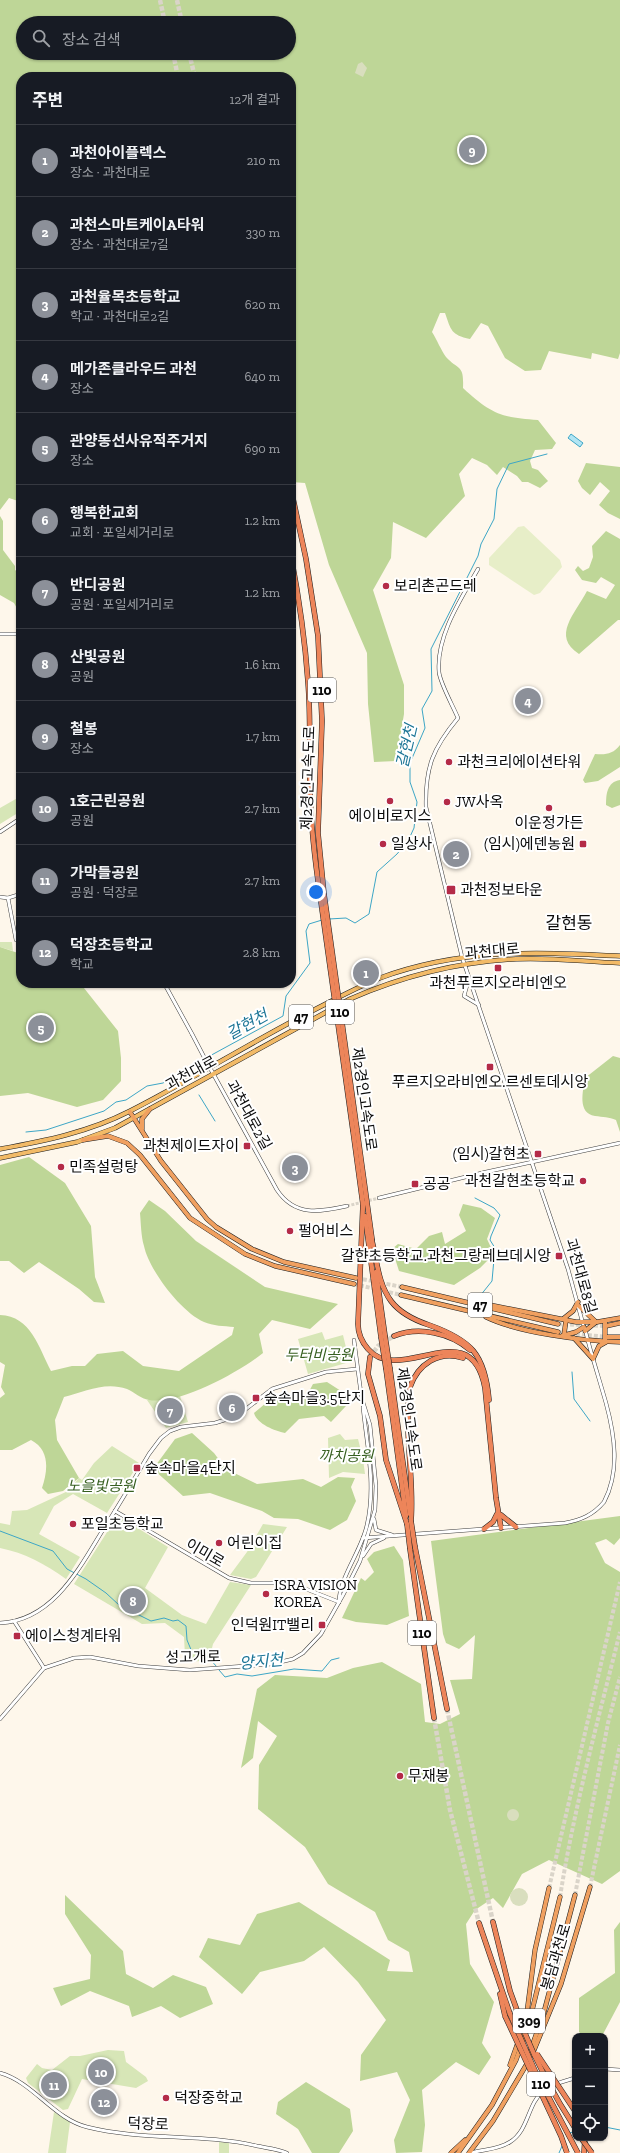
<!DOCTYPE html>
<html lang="ko">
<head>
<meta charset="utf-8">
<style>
  :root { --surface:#171b24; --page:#20242c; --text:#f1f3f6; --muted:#9ea1a6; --line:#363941; --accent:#8c9099 }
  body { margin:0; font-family:"Zilla Slab","Noto Sans KR",serif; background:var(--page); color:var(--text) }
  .controls { position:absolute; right:12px; bottom:12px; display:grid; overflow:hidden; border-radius:8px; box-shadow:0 1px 3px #0004 }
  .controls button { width:36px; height:36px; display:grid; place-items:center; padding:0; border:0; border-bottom:1px solid var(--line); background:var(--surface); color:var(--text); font:20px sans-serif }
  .you { position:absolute; left:316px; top:892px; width:14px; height:14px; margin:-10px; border:3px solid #fff; border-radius:50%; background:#1a73e8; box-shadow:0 0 0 6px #1a73e833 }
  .badge { display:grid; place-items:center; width:26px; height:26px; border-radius:50%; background:var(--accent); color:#fff; font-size:13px; font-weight:700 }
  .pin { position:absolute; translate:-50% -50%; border:2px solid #fff; box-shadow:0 1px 4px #0006 }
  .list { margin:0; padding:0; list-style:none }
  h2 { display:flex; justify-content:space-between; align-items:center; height:52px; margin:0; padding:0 16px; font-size:17px }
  h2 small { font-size:13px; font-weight:400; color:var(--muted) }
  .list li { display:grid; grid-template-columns:26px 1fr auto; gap:12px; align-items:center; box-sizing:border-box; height:72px; padding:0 16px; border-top:1px solid var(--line) }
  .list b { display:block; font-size:15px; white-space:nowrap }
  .list p { margin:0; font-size:13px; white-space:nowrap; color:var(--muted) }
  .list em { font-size:13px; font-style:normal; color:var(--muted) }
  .icon { flex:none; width:22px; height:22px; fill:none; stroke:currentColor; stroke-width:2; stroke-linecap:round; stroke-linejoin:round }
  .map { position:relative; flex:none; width:620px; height:2153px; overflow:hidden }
  .search { position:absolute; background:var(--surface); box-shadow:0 1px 3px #0004; left:16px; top:16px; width:280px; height:44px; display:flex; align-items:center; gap:10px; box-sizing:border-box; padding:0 14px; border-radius:22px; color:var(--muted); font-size:15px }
  .panel { position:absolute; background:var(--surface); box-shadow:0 1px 3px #0004; left:16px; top:72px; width:280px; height:916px; border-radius:16px }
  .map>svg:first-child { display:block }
  .green { fill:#d7e6b7 }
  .forest { fill:#bed697; fill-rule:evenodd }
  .cemetery { fill:#d9debe }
  .pitch { fill:#e7eec8 }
  .water { fill:#b2e5f3; stroke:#3da6c6 }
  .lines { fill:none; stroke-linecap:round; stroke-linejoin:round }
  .stream { stroke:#3da6c6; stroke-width:1 }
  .tertiary-tunnel { stroke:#dad4c9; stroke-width:3; stroke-dasharray:3 1.5; stroke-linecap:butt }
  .trunk-tunnel { stroke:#dad4c9; stroke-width:4; stroke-dasharray:4 2; stroke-linecap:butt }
  .motorway-tunnel { stroke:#dad4c9; stroke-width:4.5; stroke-dasharray:4.5 2; stroke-linecap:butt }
  .tertiary-casing { stroke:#3e3e3e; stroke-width:4 }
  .primary-casing { stroke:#1c1c1c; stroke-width:5 }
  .trunk-casing { stroke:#1c1c1c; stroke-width:5 }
  .motorway-casing { stroke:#1c1c1c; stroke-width:5.5 }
  .tertiary { stroke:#fff; stroke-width:3 }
  .primary { stroke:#f2ba67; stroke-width:4 }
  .trunk { stroke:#f0a060; stroke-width:4 }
  .motorway { stroke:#ed855a; stroke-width:4.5 }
  .tertiary-bridge-casing { stroke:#3e3e3e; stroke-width:4; stroke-linecap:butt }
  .motorway-bridge-casing { stroke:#1c1c1c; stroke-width:5.5; stroke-linecap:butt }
  .tertiary-bridge { stroke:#fff; stroke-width:3 }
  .motorway-bridge { stroke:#ed855a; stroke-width:4.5 }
  .poi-dot { fill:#b42b48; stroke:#fff; stroke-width:1.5 }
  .labels { text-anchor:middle; stroke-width:4; stroke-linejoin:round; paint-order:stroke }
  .shield { fill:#fff; stroke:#545454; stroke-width:1 }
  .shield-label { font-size:14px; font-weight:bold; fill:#0b0b0b }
  .poi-label { font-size:15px; fill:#0b0b0b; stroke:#fff; text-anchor:start }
  .street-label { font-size:15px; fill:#0b0b0b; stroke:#fff }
  .park-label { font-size:15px; font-style:italic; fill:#375f20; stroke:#fff }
  .water-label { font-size:16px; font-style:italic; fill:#1c7596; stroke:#fff }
  .quarter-label { font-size:17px; fill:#0b0b0b; stroke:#fff }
</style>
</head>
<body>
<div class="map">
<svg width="620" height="2153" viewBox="0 0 620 2153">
  <rect width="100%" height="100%" fill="#fef7eb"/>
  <g class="green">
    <path d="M21,796V811L0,824V808Z"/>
    <path d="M0,942H12L13,951L0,947Z"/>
    <path d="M322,1332L325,1340L343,1335L349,1360L346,1363L308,1374L298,1339Z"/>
    <path d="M180,1396L188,1422L166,1428L147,1400H165Z"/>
    <path d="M340,1434L345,1440L358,1439L363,1459L365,1474L343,1472L329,1478L328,1438Z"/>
    <path d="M112,1446L139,1463L107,1513L73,1494L54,1506L39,1534L80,1557L66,1579C45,1564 25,1553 0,1548V1523L10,1525L12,1511L27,1510L68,1491L79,1478L82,1480L94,1463Z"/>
    <path d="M120,1517L168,1547L145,1588L182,1615L206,1624L230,1582L251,1585L213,1644L212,1648L221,1660L183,1662L185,1656L184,1637L165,1623L142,1624L74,1584L116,1518Z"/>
    <path d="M263,1524L287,1527L256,1577L251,1579L230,1575L247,1552Z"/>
    <path d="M108,2050L124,2051L126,2062L146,2077L148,2081L136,2088L82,2079L68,2109L63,2110L28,2083L26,2078L37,2064L42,2068L52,2070L70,2056H80Z"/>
    <path d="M54,2112L70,2122L66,2153H48Z"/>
    <path d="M219,2142L229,2143V2153H219Z"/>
  </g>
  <g class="forest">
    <path d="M0,0H620V353L618,359L592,353L591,359L549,351L541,370L525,371L505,358L488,326L481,323L470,339C451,335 451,330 445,313H440L432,332C437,340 441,350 446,357C459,371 464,364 463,388C490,413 501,418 538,420L556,443L552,449L535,450L530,461L532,468L538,470L548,481L540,488L528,482H522L517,476L503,467L497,475L487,465L472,458L459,474L465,496L426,538L393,522L391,558L373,590L404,685V714L396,761L374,762L368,704L367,653L329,565L305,483L291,482V77H21V502L9,498L0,510ZM23,23H289V53H23Z"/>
    <path d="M586,463L620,467V519L608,513L599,505L610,491L600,482L590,495L582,488L578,481Z"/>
    <path d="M0,516L3,521V550L15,566V570L21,574V612H19L14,603L0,595Z"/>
    <path d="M606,531L620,539V620H618L579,654C551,636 575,614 587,591L606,599L615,585L601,577L596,583L582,580L575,570L578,566L583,571L589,568L593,557L592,546Z"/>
    <path d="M291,702L295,710L293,731L294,858L291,861Z"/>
    <path d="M620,745V767L598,781L585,783L583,780L595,754C606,755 613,754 620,745Z"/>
    <path d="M620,780V805L612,808L606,805C606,794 607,782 620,780Z"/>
    <path d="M0,947L21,954V983H80L118,1031L121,1058V1081L103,1100L77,1107L28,1093L0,1096Z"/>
    <path d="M613,1056L620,1058V1132L616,1120C609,1117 603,1117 595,1116C577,1113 583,1091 585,1078Z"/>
    <path d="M29,1157L65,1183L91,1226L95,1277L105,1303L94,1302L79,1289L39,1262L24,1273L9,1261H0V1165Z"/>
    <path d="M149,1200L165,1211L196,1241L265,1287L338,1304L310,1329L272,1320L259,1334L263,1353C239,1372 180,1405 149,1400C141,1399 134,1392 127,1389C105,1381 84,1392 64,1397L55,1420L57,1440L79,1478L63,1491L48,1494L42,1488C48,1470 50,1450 31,1440L12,1450H0V1398L5,1394L1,1387L5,1365L0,1362V1315C31,1316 39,1348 51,1371L72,1366H85L97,1354L123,1351L143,1366L179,1371L232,1335L234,1327C224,1326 213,1326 204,1322C181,1312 149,1270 144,1246C141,1236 141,1224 140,1213Z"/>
    <path d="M463,1204L481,1208L495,1218L487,1239L494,1254L480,1268L454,1285L399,1271L392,1249L398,1244L416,1249L429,1236L442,1232L445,1244L466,1231L459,1215Z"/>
    <path d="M327,1382L341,1391L346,1406L331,1422L324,1416L299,1419L285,1433C275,1431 257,1424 254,1413L266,1403L281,1393L305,1399L313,1384Z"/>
    <path d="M192,1433L214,1453L226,1469L257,1484L303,1479L321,1487L338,1477L355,1478L351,1487L356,1501L347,1520L330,1530L298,1519L274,1518L262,1511L210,1493L183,1496L153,1469L175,1439Z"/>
    <path d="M620,1516V1538L614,1545L606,1539L595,1543L605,1563L620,1572V1871L602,1884L549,1860L522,1874L503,1908L493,1898L475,1910L466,1924L470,1964L494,2002L482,2043L491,2057L479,2075L456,2062L422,2090L425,2125L422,2152L396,2153L394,2140L410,2100L397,2072L360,2081L361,2055L386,2020L358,1982L324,1947L304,1961L260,1972L242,1994L199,1957L208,1938L240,1945L257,1914L299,1902L390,1960L387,1971L413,1972L409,1952L388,1940L375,1912L328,1884L305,1847L258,1809L259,1765L277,1736L258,1721L253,1758L241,1768L257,1689L275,1675L327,1678L353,1668L382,1662L421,1684L425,1722L440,1724L460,1714L450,1680L472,1679L475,1635L459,1649L446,1643L443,1634L431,1541Z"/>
    <path d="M394,1546L403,1560L409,1616L387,1625L356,1622L342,1618L361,1578L365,1581L374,1572L367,1559L374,1552Z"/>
    <path d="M65,1895L123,1951L126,1974L153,1988L173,1975L206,1987L213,2004L180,2018L161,2006L132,2017L129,2006L90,1991L61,2006L53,1988L90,1979L91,1955L65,1914Z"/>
    <path d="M620,1922V2002L602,2036H584L579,2032V1998L615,1973L614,1930Z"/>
    <path d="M306,2082L350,2109L353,2131L339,2153H312L298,2129L276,2114L278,2102Z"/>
  </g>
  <g class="cemetery">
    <path d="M362,62L367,68L363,77L355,73L358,64Z"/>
    <circle cx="513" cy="1815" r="6"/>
    <circle cx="519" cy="1897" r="9"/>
  </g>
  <path class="pitch" d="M524,526L560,560L562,567L540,593L534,595L489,565V558L518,527Z"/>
  <path class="water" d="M571,434L583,443L580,447L568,438Z"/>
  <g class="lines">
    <g class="stream">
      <path d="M329,919L346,918L355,923L369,914L377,872L397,854L408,841L414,828L417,802L410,782V763L425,728L422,709L432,691L431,649L478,556L481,544L494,519L497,489L509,464L547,454"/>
      <path d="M206,1058L283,1016L286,996L310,963L306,931L309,924L322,920"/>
      <path d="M199,1095L215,1121"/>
      <path d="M26,1132L46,1130L104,1111L116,1102L126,1100L147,1086L163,1083L204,1060"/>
      <path d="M475,1198L494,1208L500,1215L491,1236L490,1240L495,1248L492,1281L480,1296"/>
      <path d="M572,1372L574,1399L590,1421"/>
      <path d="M0,1531L53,1551L67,1569L86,1579L106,1593L119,1605L151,1621L164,1618L173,1621L178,1620L186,1626L187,1640L192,1652L208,1657L217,1667"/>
      <path d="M219,1670L225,1677L237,1674L252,1676L294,1669L322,1671L331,1660L339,1658"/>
      <path d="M605,2127L620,2130"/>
      <path d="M570,2133L575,2131"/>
      <path d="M559,2153L562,2146"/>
    </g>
    <path class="tertiary-tunnel" d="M347,1206L379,1198"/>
    <g class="trunk-tunnel">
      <path d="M357,1278L402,1287"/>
      <path d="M354,1284L401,1295"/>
      <path d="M558,1324L606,1326"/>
      <path d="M558,1332L607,1337"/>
      <path d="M590,1887L620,1745"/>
      <path d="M549,1888L620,1582"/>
      <path d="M575,1895L608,1723L620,1677"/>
      <path d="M560,1897C574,1808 598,1720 620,1632"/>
    </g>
    <g class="motorway-tunnel">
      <path d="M160,0L165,23"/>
      <path d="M177,0L182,23"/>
      <path d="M173,53L178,77"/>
      <path d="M189,53L195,77"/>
      <path d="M370,1357L378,1346L394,1336"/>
      <path d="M447,1709L493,1922"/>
      <path d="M434,1718L450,1810L479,1923"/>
    </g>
    <g class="tertiary-casing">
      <g id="tertiary">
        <path d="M478,569C461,599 436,636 439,672C440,683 453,706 458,718C433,748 425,767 426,807L462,957L568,1269L583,1324"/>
        <path d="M0,634H21"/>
        <path d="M0,832L21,818"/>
        <path d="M0,897L8,898L21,894"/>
        <path d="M8,898L16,940"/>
        <path d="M469,978L464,996L479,1005"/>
        <path d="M164,983L192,1034"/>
        <path d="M204,1057L277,1190C295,1217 320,1212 347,1206"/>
        <path d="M379,1198L486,1172L620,1143"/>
        <path d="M354,1340L362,1401"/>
        <path d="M115,1511L229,1578L251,1583H280L301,1587L339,1602"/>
        <path d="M374,1519L376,1530L392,1535"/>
        <path d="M363,1538L565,1523C581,1520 593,1515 604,1502C620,1472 615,1436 606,1403C599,1378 591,1354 585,1329"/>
        <path d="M363,1556L371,1544L384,1538"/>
        <path d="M339,1602C339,1578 362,1550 367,1525C376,1486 367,1446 363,1407"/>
        <path d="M14,1621L44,1668"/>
        <path d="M0,1623C51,1621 78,1571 101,1533C118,1507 133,1481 149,1454L161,1438L170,1431L181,1427L215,1423L237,1416L272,1389L326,1372L357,1369"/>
        <path d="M0,1719L44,1668L74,1658L90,1657L138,1666L190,1670L272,1664L293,1659L303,1653L321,1634L343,1595L360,1561L375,1510L376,1486L370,1425L362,1399"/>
        <path d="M605,2069L620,2070"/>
        <path d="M0,2073C33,2082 54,2119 87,2127C143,2141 201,2133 257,2146C267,2148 278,2149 287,2153"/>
        <path d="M471,2153C484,2149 498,2150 510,2142C529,2130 527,2105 543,2091C551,2084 565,2081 575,2078"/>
      </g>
    </g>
    <g class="primary-casing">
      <g id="primary">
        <path d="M0,1149C45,1141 89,1132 130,1111C191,1080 248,1044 308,1013C332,1001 355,988 380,978C462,948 535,952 620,956"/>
        <path d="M0,1158L77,1142L115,1128L350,999C403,976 459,962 516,959C550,957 586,962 620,963"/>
      </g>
    </g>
    <g class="trunk-casing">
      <g id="trunk">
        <path d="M130,1112L161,1161L207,1219L216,1227L252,1249L284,1262L356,1278"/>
        <path d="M142,1129V1119L150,1109"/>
        <path d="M83,1140L108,1136L127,1143L140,1155L190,1218L245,1254L275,1266L354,1284"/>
        <path d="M402,1287L558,1324"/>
        <path d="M401,1295L558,1332"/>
        <path d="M475,1302L576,1322H597L620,1318"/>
        <path d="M579,1306L595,1321"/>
        <path d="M486,1317C519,1333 583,1341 620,1342"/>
        <path d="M563,1319L573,1311L578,1302"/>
        <path d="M606,1326L620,1323"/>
        <path d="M585,1331L596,1322"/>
        <path d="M564,1335L566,1320"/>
        <path d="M562,1336L576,1332L584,1327"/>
        <path d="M607,1337H620"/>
        <path d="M574,1338L593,1359L599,1346L606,1342"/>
        <path d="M605,1342V1321"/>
        <path d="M532,2055L561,1984L590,1887"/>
        <path d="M528,2058L544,2012L575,1895"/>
        <path d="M510,2065L526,2020L535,1950L549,1888"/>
        <path d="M451,2153L465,2140"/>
        <path d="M458,2153L492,2105L516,2060L528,2027L560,1897"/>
        <path d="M469,2153L493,2121L528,2062"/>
      </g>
    </g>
    <g class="motorway-casing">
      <g id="motorway">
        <path d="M291,489L306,559L318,636L322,721L318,833L324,894"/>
        <path d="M291,556C299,598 305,640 308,682C311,719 309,755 310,792C311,827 315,861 320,895"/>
        <path d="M357,1130L372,1239"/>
        <path d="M353,1131L363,1205"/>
        <path d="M363,1203L358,1324C358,1334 361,1341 368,1349C400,1387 471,1311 485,1388L496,1498L501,1528"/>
        <path d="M365,1216L381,1337"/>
        <path d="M371,1237C377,1258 377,1282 391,1301C400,1313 414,1320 429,1325C471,1340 485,1354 489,1400"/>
        <path d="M376,1272L385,1336"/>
        <path d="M394,1336C419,1326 450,1333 470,1350"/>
        <path d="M370,1357L368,1374L380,1416L386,1460L407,1524"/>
        <path d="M386,1369L406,1516"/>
        <path d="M390,1369L410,1514"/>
        <path d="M501,1515L516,1527"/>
        <path d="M411,1521C414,1486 407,1450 408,1414C408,1405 408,1395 410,1387C418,1364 439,1350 463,1358"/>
        <path d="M484,1529L493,1522L497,1514"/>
        <path d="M415,1547L447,1709"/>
        <path d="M410,1549L434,1718"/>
        <path d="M493,1922L510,1991L518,2013"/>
        <path d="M479,1923L510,2014"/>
        <path d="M500,1994L505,2016"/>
        <path d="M584,2153L585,2138"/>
      </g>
    </g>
    <use href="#tertiary" class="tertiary"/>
    <use href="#primary" class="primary"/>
    <use href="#trunk" class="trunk"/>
    <use href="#motorway" class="motorway"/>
    <g class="tertiary-bridge-casing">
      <path id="tertiary-bridge" d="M192,1034L204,1057"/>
    </g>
    <g class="motorway-bridge-casing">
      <g id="motorway-bridge">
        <path d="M324,894L357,1130"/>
        <path d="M320,895L353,1131"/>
        <path d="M385,1336L390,1369"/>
        <path d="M381,1337L386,1369"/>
        <path d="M411,1521L415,1547"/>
        <path d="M407,1524L410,1549"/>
        <path d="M516,2009C530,2051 551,2091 575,2128"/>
        <path d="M510,2014L536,2073L578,2153"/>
        <path d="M505,2016L561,2136L567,2153"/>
        <path d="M537,2054L575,2111"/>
        <path d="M581,2138L592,2153"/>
      </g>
    </g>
    <use href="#tertiary-bridge" class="tertiary-bridge"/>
    <use href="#motorway-bridge" class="motorway-bridge"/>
  </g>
  <g class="poi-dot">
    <circle cx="386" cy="586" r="4"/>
    <circle cx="449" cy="762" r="4"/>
    <circle cx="390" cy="801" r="4"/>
    <circle cx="447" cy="802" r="4"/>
    <circle cx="549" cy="808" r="4"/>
    <circle cx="383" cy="844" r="4"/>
    <rect x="579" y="840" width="8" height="8" rx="2"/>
    <rect x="446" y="885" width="10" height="10" rx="2"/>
    <rect x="494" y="964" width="8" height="8" rx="2"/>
    <rect x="486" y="1063" width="8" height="8" rx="2"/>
    <rect x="243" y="1142" width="8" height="8" rx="2"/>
    <rect x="534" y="1150" width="8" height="8" rx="2"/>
    <circle cx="61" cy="1167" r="4"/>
    <circle cx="583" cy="1181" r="4"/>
    <rect x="411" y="1180" width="8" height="8" rx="2"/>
    <circle cx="290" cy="1231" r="4"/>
    <rect x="555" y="1252" width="8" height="8" rx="2"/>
    <rect x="252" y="1394" width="8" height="8" rx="2"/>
    <rect x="133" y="1464" width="8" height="8" rx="2"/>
    <circle cx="73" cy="1524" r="4"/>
    <circle cx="219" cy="1543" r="4"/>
    <circle cx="266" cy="1594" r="4"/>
    <rect x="318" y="1621" width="8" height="8" rx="2"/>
    <rect x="13" y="1632" width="8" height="8" rx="2"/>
    <circle cx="400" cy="1776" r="4"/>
    <circle cx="166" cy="2098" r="4"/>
  </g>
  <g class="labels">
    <g class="shield">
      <rect x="308" y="678" width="28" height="24" rx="3"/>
      <rect x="326" y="1000" width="28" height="24" rx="3"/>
      <rect x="289" y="1005" width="24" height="24" rx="3"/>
      <rect x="468" y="1293" width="24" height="24" rx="3"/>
      <rect x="408" y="1621" width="28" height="24" rx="3"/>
      <rect x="513" y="2009" width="32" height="24" rx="3"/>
      <rect x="527" y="2072" width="28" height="24" rx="3"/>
    </g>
    <g class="shield-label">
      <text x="322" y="695">110</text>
      <text x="340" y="1017">110</text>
      <text x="301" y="1022">47</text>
      <text x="480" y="1310">47</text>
      <text x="422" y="1638">110</text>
      <text x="529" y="2026">309</text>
      <text x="541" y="2089">110</text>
    </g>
    <g class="poi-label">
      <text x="394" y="591">보리촌곤드레</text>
      <text x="457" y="767">과천크리에이션타워</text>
      <text x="455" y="807">JW사옥</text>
      <text x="390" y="821" text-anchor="middle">에이비로지스</text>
      <text x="549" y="828" text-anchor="middle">이운정가든</text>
      <text x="391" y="849">일상사</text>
      <text x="575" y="849" text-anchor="end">(임시)에덴농원</text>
      <text x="460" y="895">과천정보타운</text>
      <text x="498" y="988" text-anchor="middle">과천푸르지오라비엔오</text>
      <text x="490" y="1087" text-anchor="middle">푸르지오라비엔오.르센토데시앙</text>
      <text x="239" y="1151" text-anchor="end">과천제이드자이</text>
      <text x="530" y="1159" text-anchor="end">(임시)갈현초</text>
      <text x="69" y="1172">민족설렁탕</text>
      <text x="575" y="1186" text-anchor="end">과천갈현초등학교</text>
      <text x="423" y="1189">공공</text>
      <text x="298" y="1236">펄어비스</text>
      <text x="551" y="1261" text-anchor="end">갈햔초등학교.과천그랑레브데시앙</text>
      <text x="264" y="1403">숲속마을3.5단지</text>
      <text x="145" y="1473">숲속마을4단지</text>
      <text x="81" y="1529">포일초등학교</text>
      <text x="227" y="1548">어린이집</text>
      <text x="274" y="1590">ISRA VISION<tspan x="274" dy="17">KOREA</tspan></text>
      <text x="314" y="1630" text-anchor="end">인덕원IT밸리</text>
      <text x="25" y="1641">에이스청계타워</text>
      <text x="408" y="1781">무재봉</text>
      <text x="174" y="2103">덕장중학교</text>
    </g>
    <g class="street-label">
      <text transform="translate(308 778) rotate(-88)" y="5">제2경인고속도로</text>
      <text transform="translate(492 951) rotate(-5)" y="5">과천대로</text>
      <text transform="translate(191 1073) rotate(-29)" y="5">과천대로</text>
      <text transform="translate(364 1099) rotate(82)" y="5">제2경인고속도로</text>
      <text transform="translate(249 1115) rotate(61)" y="5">과천대로2길</text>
      <text transform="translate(581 1276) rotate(74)" y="5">과천대로8길</text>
      <text transform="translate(409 1419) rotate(82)" y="5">제2경인고속도로</text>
      <text transform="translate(205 1553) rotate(30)" y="5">이미로</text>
      <text transform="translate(193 1657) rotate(-1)" y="5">성고개로</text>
      <text transform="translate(556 1957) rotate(-73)" y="5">봉담과천로</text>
      <text transform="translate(148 2124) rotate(2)" y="5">덕장로</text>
    </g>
    <g class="park-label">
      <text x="319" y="1360">두터비공원</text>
      <text x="346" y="1461">까치공원</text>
      <text x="101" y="1491">노을빛공원</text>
    </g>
    <g class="water-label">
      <text transform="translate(406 746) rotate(-77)" y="6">갈현천</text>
      <text transform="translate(247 1024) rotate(-29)" y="6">갈현천</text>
      <text transform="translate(261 1661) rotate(-5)" y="6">양지천</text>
    </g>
    <g class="quarter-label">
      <text x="569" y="929">갈현동</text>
    </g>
  </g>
</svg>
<div class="controls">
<button>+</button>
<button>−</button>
<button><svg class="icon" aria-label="locate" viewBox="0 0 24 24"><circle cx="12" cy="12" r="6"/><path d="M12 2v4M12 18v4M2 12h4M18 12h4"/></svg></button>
</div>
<div class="you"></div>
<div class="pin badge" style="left:366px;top:973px">1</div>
<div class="pin badge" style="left:456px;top:854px">2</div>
<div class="pin badge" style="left:295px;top:1168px">3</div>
<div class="pin badge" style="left:528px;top:701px">4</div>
<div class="pin badge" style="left:41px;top:1028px">5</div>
<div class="pin badge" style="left:232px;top:1408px">6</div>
<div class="pin badge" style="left:170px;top:1411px">7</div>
<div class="pin badge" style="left:133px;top:1601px">8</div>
<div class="pin badge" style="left:472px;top:150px">9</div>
<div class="pin badge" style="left:101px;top:2072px">10</div>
<div class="pin badge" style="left:54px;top:2085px">11</div>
<div class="pin badge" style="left:104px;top:2102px">12</div>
<div class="search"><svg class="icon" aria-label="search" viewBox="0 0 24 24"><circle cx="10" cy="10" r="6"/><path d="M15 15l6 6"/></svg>장소 검색</div>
<section class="panel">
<h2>주변<small>12개 결과</small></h2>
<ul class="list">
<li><span class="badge">1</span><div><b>과천아이플렉스</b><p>장소 · 과천대로</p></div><em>210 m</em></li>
<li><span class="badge">2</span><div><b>과천스마트케이A타워</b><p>장소 · 과천대로7길</p></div><em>330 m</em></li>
<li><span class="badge">3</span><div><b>과천율목초등학교</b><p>학교 · 과천대로2길</p></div><em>620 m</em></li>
<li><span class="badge">4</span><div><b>메가존클라우드 과천</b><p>장소</p></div><em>640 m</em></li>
<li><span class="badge">5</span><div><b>관양동선사유적주거지</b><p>장소</p></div><em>690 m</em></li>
<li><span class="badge">6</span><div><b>행복한교회</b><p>교회 · 포일세거리로</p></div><em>1.2 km</em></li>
<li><span class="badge">7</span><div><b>반디공원</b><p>공원 · 포일세거리로</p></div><em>1.2 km</em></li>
<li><span class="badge">8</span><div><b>산빛공원</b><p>공원</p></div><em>1.6 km</em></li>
<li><span class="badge">9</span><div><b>철봉</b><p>장소</p></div><em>1.7 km</em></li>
<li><span class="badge">10</span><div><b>1호근린공원</b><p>공원</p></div><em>2.7 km</em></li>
<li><span class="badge">11</span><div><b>가막들공원</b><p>공원 · 덕장로</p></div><em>2.7 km</em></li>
<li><span class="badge">12</span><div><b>덕장초등학교</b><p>학교</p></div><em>2.8 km</em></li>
</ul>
</section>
</div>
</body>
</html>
